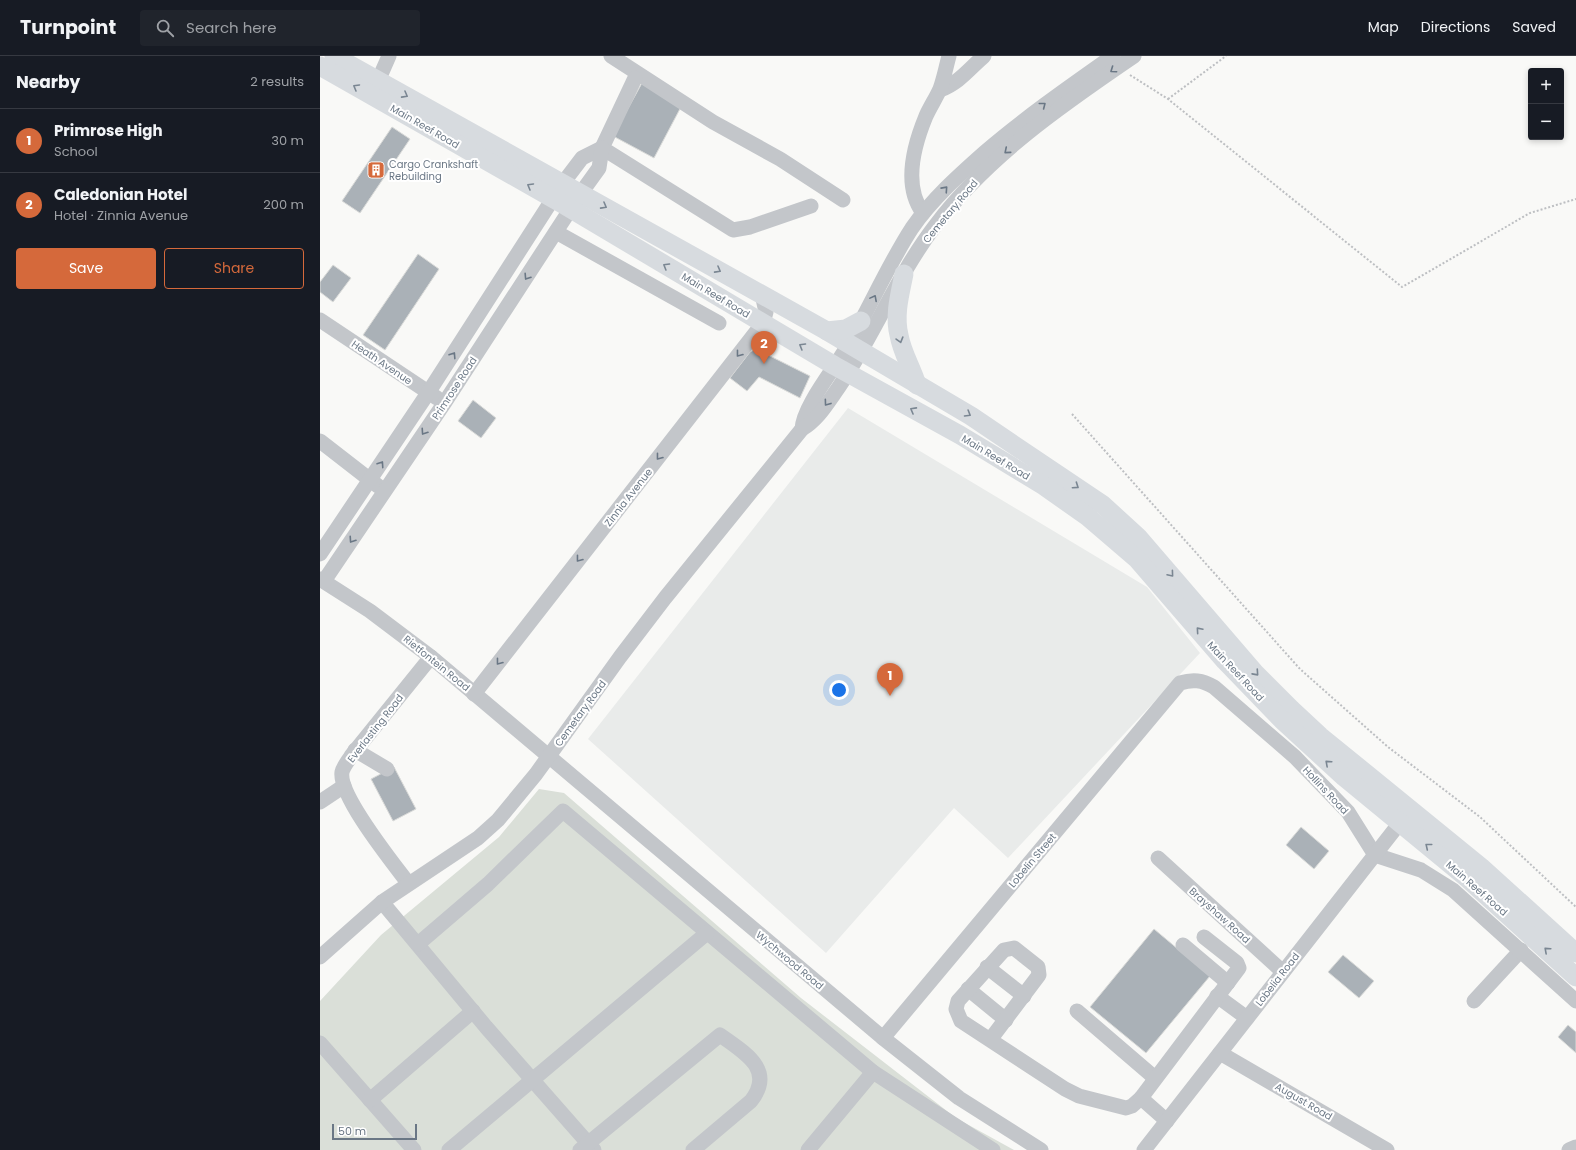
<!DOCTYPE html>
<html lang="en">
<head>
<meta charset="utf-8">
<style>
  :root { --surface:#171b24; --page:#20242c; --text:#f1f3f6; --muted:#9ea1a6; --line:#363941; --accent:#d5693b }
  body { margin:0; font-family:Poppins,sans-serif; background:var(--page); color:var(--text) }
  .controls { position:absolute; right:12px; top:12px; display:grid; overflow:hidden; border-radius:4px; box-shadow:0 2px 6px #0003 }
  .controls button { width:36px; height:36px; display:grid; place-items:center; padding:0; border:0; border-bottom:1px solid var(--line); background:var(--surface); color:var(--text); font:20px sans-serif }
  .scale { position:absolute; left:12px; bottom:10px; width:85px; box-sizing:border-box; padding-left:4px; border:2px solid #6a7785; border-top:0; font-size:11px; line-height:14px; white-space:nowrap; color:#6a7785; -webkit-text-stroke:3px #fff; paint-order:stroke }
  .you { position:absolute; left:519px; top:634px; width:14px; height:14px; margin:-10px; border:3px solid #fff; border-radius:50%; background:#1a73e8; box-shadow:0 0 0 6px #1a73e833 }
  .badge { display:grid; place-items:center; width:26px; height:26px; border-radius:50%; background:var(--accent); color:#fff; font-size:13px; font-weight:700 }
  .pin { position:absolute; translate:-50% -33px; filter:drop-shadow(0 1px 2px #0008) }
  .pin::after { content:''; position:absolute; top:21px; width:14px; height:12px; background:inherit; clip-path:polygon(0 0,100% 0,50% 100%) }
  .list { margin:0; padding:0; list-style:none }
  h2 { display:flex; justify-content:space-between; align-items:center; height:52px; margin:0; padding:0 16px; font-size:17px }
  h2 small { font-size:13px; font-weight:400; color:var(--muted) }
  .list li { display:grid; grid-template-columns:26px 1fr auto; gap:12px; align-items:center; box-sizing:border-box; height:64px; padding:0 16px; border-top:1px solid var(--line) }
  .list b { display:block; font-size:15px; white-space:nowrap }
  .list p { margin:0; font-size:13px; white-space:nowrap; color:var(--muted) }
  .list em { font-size:13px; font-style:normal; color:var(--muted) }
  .actions { display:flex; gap:8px; padding:12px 16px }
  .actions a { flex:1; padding:9px 0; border:1px solid var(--accent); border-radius:4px; text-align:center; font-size:14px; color:var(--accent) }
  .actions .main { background:var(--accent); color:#fff }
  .icon { flex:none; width:22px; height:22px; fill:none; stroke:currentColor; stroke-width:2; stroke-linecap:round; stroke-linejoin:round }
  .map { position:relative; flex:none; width:1256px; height:1094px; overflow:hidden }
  header { display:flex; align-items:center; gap:24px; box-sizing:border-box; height:56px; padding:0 20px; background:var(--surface); border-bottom:1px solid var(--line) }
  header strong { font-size:19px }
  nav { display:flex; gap:22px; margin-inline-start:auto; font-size:14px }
  .search { width:280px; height:36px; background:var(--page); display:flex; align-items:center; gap:10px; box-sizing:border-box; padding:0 14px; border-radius:4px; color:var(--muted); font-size:15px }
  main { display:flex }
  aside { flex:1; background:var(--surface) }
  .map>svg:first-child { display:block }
  .built { fill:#e9ebea }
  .green { fill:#dadfd8 }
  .building { fill:#aab1b7; stroke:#dadbd9 }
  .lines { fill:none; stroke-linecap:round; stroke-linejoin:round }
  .path { stroke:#bdbfc2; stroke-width:2; stroke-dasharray:2 2; stroke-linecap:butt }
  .minor { stroke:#c3c6ca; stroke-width:15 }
  .major { stroke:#d7dbdf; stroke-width:19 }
  .oneway { stroke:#6a7785 }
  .oneway2 { stroke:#7a8692 }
  .labels { text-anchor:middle; stroke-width:4; stroke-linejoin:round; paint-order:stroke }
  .street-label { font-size:10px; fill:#6a7785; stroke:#fff }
  .poi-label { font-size:10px; fill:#6a7785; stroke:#fff; text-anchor:start }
</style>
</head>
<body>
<header>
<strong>Turnpoint</strong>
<div class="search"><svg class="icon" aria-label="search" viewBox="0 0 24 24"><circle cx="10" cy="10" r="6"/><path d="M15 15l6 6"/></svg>Search here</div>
<nav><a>Map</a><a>Directions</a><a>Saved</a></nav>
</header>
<main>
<aside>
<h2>Nearby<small>2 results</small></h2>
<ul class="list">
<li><span class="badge">1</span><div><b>Primrose High</b><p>School</p></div><em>30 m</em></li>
<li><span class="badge">2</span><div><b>Caledonian Hotel</b><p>Hotel · Zinnia Avenue</p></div><em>200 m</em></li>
</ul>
<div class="actions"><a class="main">Save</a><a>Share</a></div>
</aside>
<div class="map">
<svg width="1256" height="1094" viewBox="0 0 1256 1094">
  <rect width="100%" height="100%" fill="#f9f9f7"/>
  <path class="built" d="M528,352L827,531L880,597L688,802L634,752L506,897L268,683Z"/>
  <path class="green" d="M219,733L244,737L481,942L636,1062L694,1094H0V945L61,879L179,781Z"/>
  <g class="building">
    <path d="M322,27L362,49L334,102L293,80Z"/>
    <path d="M72,71L90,83L40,157L22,145Z"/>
    <path d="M98,198L119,213L65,294L43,279Z"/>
    <path d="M13,209L31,222L13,246L0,236V226Z"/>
    <path d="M436,293L490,320L480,342L439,321L427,335L410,322L430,296Z"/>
    <path d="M153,344L176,362L161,382L138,365Z"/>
    <path d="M74,711L96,753L73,765L51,723Z"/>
    <path d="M981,771L1009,795L994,813L966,789Z"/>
    <path d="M834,873L890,920L826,997L770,951Z"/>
    <path d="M1023,899L1054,925L1039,942L1008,916Z"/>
    <path d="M1248,969L1256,976V997L1238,981Z"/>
  </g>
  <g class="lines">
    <g class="path">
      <path d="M810,19L848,43L1082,231L1210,157L1256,143"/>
      <path d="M848,43L906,0"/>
      <path d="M752,358L980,613L1068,691L1160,761L1256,851"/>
    </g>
    <g class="minor">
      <path d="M291,0L393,66L460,103L523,144"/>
      <path d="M315,22L282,92L413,174L430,171L491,150"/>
      <path d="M58,25L69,0"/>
      <path d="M620,34C639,27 649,13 664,0"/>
      <path d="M603,157C583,130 594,89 606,60C610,51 616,42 620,33C624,22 626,11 629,0"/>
      <path d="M236,176L399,267"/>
      <path d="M0,264L117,342"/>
      <path d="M482,373C483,350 516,311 528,289C550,251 568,209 592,172C612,143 639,119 665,96C706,61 749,31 793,0"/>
      <path d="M0,385L58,430"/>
      <path d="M0,498L108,337L243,127L262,102L282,92"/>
      <path d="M0,523L50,555L111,601L563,982L639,1042L721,1094"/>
      <path d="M4,525L125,346L261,137L279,112L282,92"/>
      <path d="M154,638L443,267L446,256L442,238"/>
      <path d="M35,694L67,713"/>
      <path d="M0,746L24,730"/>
      <path d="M838,802L963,916"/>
      <path d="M88,827C73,807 18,739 22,716C23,711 28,705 31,700L111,601"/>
      <path d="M62,846L166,971L274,1094"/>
      <path d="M98,888L168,828L243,755L553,1016L673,1094"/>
      <path d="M863,889L908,927"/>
      <path d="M0,901L62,846L158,782L178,764L216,718L300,601L345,542L482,373C496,365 505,351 514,338C552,285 575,222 615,170C668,100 742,49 814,0"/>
      <path d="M667,911L704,940"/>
      <path d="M648,933L686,964"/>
      <path d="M897,940L927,962"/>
      <path d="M1154,945L1201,894"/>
      <path d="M757,955L835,1022"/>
      <path d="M563,982L860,627C873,623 882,624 894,631L975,701L1028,756L1055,799L1101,814L1133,834L1256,945"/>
      <path d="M670,984L719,919L718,911L694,892L684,894L638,945L636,953L641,965L745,1033L759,1040L806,1052L812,1050L821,1042L919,912L917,907L884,881"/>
      <path d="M0,987L94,1094"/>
      <path d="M900,997L1067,1094"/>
      <path d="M821,1042L847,1065"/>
      <path d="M50,1044L153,955"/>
      <path d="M129,1094L387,877"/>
      <path d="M260,1094L400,979C423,996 456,1013 431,1045L373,1094"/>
      <path d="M488,1094L553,1016"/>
      <path d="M824,1094L1086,759"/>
      <path d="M1249,1094L1256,1091"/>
    </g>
    <g class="major">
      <path d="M14,0L507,275L651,360L783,449L818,481L935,617L971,653L1000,680L1161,811L1256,897"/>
      <path d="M0,10L241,147L515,310L640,379L724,430L768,461L817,503L905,605L962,664L1024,721L1148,823L1256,921"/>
      <path d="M584,218C580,238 574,259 579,279C582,297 592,312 597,329"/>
      <path d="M507,275L526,273L541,265"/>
    </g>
  </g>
  <defs><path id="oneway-chevron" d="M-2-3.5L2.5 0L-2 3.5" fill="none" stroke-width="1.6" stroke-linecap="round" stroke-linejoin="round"/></defs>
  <g class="oneway">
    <use href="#oneway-chevron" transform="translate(793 14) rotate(145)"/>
    <use href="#oneway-chevron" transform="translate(723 49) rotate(-38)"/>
    <use href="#oneway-chevron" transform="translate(687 95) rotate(140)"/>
    <use href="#oneway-chevron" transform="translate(625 133) rotate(-48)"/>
    <use href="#oneway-chevron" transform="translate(207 221) rotate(123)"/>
    <use href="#oneway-chevron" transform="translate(554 242) rotate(-62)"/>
    <use href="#oneway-chevron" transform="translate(419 298) rotate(128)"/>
    <use href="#oneway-chevron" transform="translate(133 299) rotate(-57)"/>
    <use href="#oneway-chevron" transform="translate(507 347) rotate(126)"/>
    <use href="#oneway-chevron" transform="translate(104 376) rotate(124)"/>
    <use href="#oneway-chevron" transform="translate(339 401) rotate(128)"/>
    <use href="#oneway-chevron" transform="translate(61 408) rotate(-56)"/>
    <use href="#oneway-chevron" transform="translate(32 484) rotate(124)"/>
    <use href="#oneway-chevron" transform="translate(259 503) rotate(128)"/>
    <use href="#oneway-chevron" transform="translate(179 606) rotate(128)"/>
  </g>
  <g class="oneway2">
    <use href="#oneway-chevron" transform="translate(36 31) rotate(-150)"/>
    <use href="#oneway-chevron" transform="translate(85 39) rotate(29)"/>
    <use href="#oneway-chevron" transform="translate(210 130) rotate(-150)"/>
    <use href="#oneway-chevron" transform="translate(284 150) rotate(29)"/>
    <use href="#oneway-chevron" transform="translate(346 210) rotate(-149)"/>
    <use href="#oneway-chevron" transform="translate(398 214) rotate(29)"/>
    <use href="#oneway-chevron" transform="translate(580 284) rotate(74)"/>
    <use href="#oneway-chevron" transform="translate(482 290) rotate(-149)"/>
    <use href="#oneway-chevron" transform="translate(593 354) rotate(-151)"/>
    <use href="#oneway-chevron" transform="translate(648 358) rotate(31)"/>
    <use href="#oneway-chevron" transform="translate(756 430) rotate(34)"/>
    <use href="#oneway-chevron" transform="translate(851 518) rotate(50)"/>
    <use href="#oneway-chevron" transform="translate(879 574) rotate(-131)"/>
    <use href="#oneway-chevron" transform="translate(936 617) rotate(48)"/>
    <use href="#oneway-chevron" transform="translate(1008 707) rotate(-138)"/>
    <use href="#oneway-chevron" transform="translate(1108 790) rotate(-141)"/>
    <use href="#oneway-chevron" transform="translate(1227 894) rotate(-138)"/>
  </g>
  <defs>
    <g id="building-square" transform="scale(0.9)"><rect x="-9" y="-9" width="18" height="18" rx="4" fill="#d5693b" stroke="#fff"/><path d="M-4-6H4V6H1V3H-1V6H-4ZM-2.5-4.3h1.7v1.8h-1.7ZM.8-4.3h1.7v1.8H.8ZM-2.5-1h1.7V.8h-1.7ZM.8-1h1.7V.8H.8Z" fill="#fff"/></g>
  </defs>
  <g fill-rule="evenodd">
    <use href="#building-square" x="56" y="114"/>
  </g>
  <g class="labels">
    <g class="street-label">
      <text transform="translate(105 70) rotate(30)" y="4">Main Reef Road</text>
      <text transform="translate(630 155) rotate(-50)" y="4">Cemetary Road</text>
      <text transform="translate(396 239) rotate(31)" y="4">Main Reef Road</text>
      <text transform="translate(62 306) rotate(34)" y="4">Heath Avenue</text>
      <text transform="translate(134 332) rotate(-57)" y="4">Primrose Road</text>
      <text transform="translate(676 401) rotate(31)" y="4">Main Reef Road</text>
      <text transform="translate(308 441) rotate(-52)" y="4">Zinnia Avenue</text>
      <text transform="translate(117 607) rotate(39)" y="4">Rietfontein Road</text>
      <text transform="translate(916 615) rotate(47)" y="4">Main Reef Road</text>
      <text transform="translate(260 657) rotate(-54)" y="4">Cemetary Road</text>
      <text transform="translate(55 672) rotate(-52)" y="4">Everlasting Road</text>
      <text transform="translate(1006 734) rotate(47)" y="4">Hollins Road</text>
      <text transform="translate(712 804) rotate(-50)" y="4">Lobelin Street</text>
      <text transform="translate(1157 832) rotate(41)" y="4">Main Reef Road</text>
      <text transform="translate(900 859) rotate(42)" y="4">Brayshaw Road</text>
      <text transform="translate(470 904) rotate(40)" y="4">Wychwood Road</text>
      <text transform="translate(957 923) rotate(-52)" y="4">Lobelia Road</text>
      <text transform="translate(984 1045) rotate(30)" y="4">August Road</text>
    </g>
    <g class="poi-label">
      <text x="69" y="112">Cargo Crankshaft<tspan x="69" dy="12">Rebuilding</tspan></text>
    </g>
  </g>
</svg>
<div class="controls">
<button>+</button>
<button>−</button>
</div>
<div class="scale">50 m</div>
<div class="you"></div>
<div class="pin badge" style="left:570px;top:640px">1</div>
<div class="pin badge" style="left:444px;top:308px">2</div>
</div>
</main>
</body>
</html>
